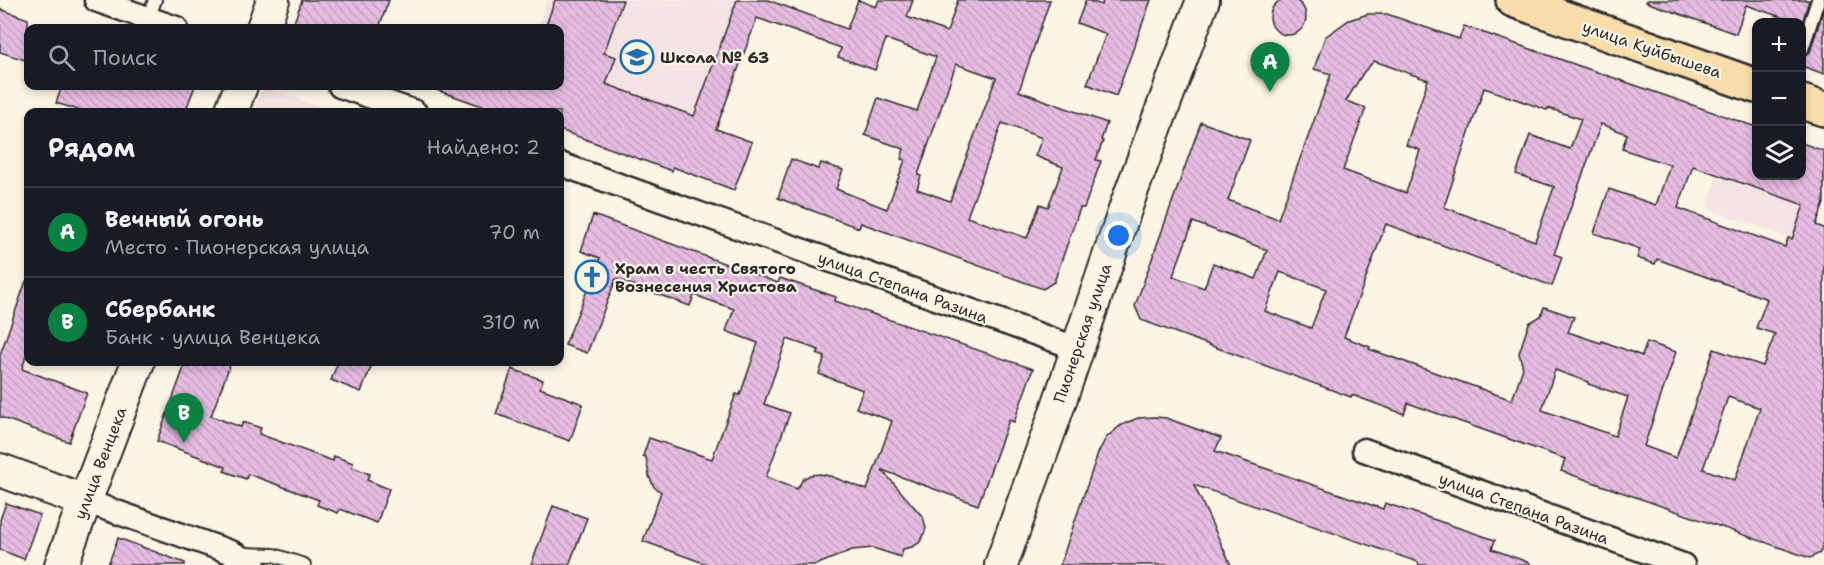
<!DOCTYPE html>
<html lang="ru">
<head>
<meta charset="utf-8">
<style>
  :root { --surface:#171b24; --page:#242831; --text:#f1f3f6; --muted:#9ea1a6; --line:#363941; --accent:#0b8043 }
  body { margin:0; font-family:"Shantell Sans",sans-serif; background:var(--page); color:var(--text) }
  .controls { position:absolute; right:18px; top:18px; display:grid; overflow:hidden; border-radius:12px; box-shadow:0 3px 9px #0003 }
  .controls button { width:54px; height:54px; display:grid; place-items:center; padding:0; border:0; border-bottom:2px solid var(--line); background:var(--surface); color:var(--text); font:30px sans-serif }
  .you { position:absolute; left:1119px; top:236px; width:21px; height:21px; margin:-15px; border:4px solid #fff; border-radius:50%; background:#1a73e8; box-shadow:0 0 0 9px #1a73e833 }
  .badge { display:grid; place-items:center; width:39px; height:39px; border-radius:50%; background:var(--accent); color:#fff; font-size:20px; font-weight:700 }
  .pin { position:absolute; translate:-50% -50px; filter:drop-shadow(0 2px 3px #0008) }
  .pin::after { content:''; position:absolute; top:32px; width:21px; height:18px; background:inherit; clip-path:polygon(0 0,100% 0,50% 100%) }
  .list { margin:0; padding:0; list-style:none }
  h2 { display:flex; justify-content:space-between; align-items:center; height:78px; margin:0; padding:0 24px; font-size:26px }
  h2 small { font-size:20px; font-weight:400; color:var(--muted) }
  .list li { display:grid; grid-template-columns:39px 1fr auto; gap:18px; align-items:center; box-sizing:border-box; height:90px; padding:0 24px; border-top:2px solid var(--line) }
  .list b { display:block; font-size:22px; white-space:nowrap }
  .list p { margin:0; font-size:20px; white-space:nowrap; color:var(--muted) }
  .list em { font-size:20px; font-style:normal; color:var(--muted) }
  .icon { flex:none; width:33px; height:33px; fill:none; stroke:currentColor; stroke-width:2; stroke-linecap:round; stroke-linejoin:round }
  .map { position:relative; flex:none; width:1824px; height:565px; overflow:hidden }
  .search { position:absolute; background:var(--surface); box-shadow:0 3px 9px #0003; left:24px; top:24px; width:540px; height:66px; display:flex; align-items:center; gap:15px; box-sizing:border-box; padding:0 21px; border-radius:12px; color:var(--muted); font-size:22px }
  .panel { position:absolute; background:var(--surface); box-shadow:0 3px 9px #0003; left:24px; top:108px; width:540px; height:258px; border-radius:12px }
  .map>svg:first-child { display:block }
  .built { fill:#f6e4e4 }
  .building { fill:url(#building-back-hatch); stroke:#2b2b2b; stroke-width:1.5; fill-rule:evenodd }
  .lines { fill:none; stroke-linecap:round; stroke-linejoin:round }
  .lane-casing { stroke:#2b2b2b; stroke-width:16 }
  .street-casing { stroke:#2b2b2b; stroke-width:27 }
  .secondary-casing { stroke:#2b2b2b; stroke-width:36 }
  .primary-casing { stroke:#2b2b2b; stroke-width:38 }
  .lane { stroke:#fcf5e5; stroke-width:12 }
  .street { stroke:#fcf5e5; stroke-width:22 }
  .secondary { stroke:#fcf5e5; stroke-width:32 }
  .primary { stroke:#fbddab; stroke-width:33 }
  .labels { text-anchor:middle; stroke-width:4.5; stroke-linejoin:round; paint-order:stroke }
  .street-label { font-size:16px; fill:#2b2b2b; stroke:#fcf5e5 }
  .poi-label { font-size:16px; font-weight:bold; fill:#2b2b2b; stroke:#fcf5e5; text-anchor:start }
</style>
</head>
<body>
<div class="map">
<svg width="1824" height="565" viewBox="0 0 1824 565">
  <defs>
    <pattern id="building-back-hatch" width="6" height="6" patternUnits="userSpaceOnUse" patternTransform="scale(1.5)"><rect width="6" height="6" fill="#e7bce2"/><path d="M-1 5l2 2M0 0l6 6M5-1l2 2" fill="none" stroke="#c6a2c2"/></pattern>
  </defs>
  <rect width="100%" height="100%" fill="#fcf5e5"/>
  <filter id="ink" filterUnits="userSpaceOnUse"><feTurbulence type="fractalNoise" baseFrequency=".0167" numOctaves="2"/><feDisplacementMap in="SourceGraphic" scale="12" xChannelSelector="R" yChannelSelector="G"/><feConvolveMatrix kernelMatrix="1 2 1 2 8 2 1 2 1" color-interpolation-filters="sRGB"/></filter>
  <g filter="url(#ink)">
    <g class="built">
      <path d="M547,0H737L672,171L560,133V112H507L517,86H560V28H537Z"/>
      <path d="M262,86H264L336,112H252Z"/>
      <path d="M1737,121L1756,127V176H1802V143L1822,150L1792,239L1706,208Z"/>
    </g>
    <g class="building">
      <circle cx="1288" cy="17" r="18"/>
      <path d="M302,0H389L379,28H292Z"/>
      <path d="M555,0H623L604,53L616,57L606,84L694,116L737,0H768L847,29L858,0L876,7L879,0H913L907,17L947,32L958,0H1050L1019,91L1107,123L1101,140L1103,141L1096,160L1101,161L1084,208H1080L1054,282L1043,289L861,223L859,228L778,198L791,159L818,169L821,163L843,170L836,189L887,209L905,160L901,159L904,149L865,135L878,98L917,111L936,57L886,39L875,70L838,57L841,48L757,18L716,129L752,142L734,190L673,167L672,171L560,130V112H514L498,107L496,111L431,88L432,86H560V28H545ZM956,64L996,78L950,201L917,189L921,176L918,175ZM1002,123L1042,138L1035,156L1063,167L1048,207L1040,204L1027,238L967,217Z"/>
      <path d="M1086,0L1102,5L1103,0H1151L1116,96L1087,84L1106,34L1077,23Z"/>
      <path d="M1647,0H1809L1802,24V22H1796L1746,5L1736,34L1646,2Z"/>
      <path d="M1824,8V74L1802,66L1804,57L1810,52Z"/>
      <path d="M0,9L28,19V61L0,52Z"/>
      <path d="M1368,14H1387L1459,39L1464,26L1756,127V176H1802V143L1824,151V203L1816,225L1824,228V542L1820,553L1810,558L1561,471L1565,459L1408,403L1404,414L1352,395L1351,397L1141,320L1135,306L1201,122L1250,140L1228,200L1278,219L1331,74L1314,69L1325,37L1349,20ZM1374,61L1428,80L1406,145L1420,150L1406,193L1343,170L1366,108L1346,101L1363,73ZM1484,88L1547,110L1548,108L1581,119L1570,149L1530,135L1516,174L1554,187L1535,241L1444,207ZM1601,124L1627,134L1622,149L1670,165L1656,205L1609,189L1594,233L1640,249L1637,258L1655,264L1657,259L1767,299L1756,328L1775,334L1763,366L1714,349L1676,458L1644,446L1676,352L1647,342L1642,356L1602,341L1601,343L1568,332L1574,317L1544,307L1541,316L1529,323L1519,353L1523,368L1512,400L1369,349L1370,347L1344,337L1386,224L1552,286L1562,257L1554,254ZM1693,166L1804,205L1792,239L1788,238L1785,247L1678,208ZM1193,222L1267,250L1256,279L1213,263L1204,288L1173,276ZM1280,272L1326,289L1311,328L1265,311ZM1555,370L1588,382V384L1628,397L1615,436L1542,410ZM1728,397L1760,408L1735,480L1703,469Z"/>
      <path d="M62,86H195L185,112H85L56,103Z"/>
      <path d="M593,215L778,283L780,278L836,297L835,301L1033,369L1014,422L1009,420L978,505L882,470L923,517L926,528L923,537L919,543L912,547L903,549L901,557L873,548L852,550L816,565H709L643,541L661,492L654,487L649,476L646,457L643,456L649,438L712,459L736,394L740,395L758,343L726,331L734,309L694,295L690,306L616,279L587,353L565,345L600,258L581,251ZM787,339L819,350L817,354L825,357L819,374L863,390L856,408L892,421L867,490L830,476L820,474L810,475L803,479L797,489L766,477L790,413L764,404Z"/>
      <path d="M26,281L28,282V350L22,369L87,393L69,442L0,417V355Z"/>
      <path d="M186,362H231L211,416L241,427L243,422L261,428L259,434L333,461L334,456L353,463L352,467L370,474L367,480L389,489L377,523L340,509L338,513L317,505L319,500L248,474L246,479L224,471L226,467L157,441Z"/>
      <path d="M338,362H373L361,392L331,380Z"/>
      <path d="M512,369L543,380L540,388L583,404L570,441L496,414Z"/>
      <path d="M1155,417L1166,418L1221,438L1215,451L1383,509L1385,503L1495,540L1492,549L1530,563L1529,565H1419L1418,562L1194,485L1231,565H1060L1098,453L1106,438L1120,426L1128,422L1138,418Z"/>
      <path d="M6,503L40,515L24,559L0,550V520Z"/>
      <path d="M553,506L587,518L569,565H531Z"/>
      <path d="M118,538L185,563V565H108Z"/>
    </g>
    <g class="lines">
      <g class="lane-casing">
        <g id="lane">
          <path d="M148,19L155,0"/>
          <path d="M1802,49L1818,0"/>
          <path d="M243,554L274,555L304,565"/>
        </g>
      </g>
      <g class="street-casing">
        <g id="street">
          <path d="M96,0L176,28"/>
          <path d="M340,86L415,112"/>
          <path d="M560,164L1076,348"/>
          <path d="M1364,450L1683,565"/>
          <path d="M85,501L233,553L254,565"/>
        </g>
      </g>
      <g class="secondary-casing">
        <g id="secondary">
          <path d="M263,28L273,0"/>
          <path d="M231,112L241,86"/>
          <path d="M0,470L85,501"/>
          <path d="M61,565L138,362"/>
          <path d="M1001,565L1054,418L1129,198L1203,0"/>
        </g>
      </g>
      <g class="primary-casing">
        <g id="primary">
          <path d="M1513,0L1756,86"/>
          <path d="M1802,102L1824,109"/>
        </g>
      </g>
      <use href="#lane" class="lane"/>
      <use href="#street" class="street"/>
      <use href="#secondary" class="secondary"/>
      <use href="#primary" class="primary"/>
    </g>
  </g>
  <defs>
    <g id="school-ring" transform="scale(1.725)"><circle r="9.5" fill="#fcf5e5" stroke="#1f6fb2" stroke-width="1.5"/><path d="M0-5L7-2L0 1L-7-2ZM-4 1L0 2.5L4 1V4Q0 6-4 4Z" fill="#1f6fb2"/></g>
    <g id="church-ring" transform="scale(1.725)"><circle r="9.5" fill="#fcf5e5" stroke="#1f6fb2" stroke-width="1.5"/><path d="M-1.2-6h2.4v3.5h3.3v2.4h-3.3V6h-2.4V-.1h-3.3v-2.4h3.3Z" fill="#1f6fb2"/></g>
  </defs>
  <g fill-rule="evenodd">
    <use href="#school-ring" x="637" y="57"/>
    <use href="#church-ring" x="592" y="277"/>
  </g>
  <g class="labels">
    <g class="street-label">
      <text transform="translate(1652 49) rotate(19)" y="6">улица Куйбышева</text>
      <text transform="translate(903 287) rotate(20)" y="6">улица Степана Разина</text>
      <text transform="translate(1082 333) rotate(-71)" y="6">Пионерская улица</text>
      <text transform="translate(100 463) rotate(-69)" y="6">улица Венцека</text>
      <text transform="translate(1524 508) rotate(20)" y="6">улица Степана Разина</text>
    </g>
    <g class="poi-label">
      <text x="660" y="63">Школа № 63</text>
      <text x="615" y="274">Храм в честь Святого<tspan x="615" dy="18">Вознесения Христова</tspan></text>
    </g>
  </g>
</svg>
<div class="controls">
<button>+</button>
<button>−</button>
<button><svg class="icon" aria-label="layers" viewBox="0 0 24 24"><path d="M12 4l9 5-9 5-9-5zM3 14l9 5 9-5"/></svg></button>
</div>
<div class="you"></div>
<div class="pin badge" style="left:1270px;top:92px">A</div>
<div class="pin badge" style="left:184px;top:443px">B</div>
<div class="search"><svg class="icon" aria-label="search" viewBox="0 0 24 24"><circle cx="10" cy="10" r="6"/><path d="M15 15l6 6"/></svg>Поиск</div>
<section class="panel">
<h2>Рядом<small>Найдено: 2</small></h2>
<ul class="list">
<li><span class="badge">A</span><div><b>Вечный огонь</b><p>Место · Пионерская улица</p></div><em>70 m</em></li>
<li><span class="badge">B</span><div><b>Сбербанк</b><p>Банк · улица Венцека</p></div><em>310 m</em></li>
</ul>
</section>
</div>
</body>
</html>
